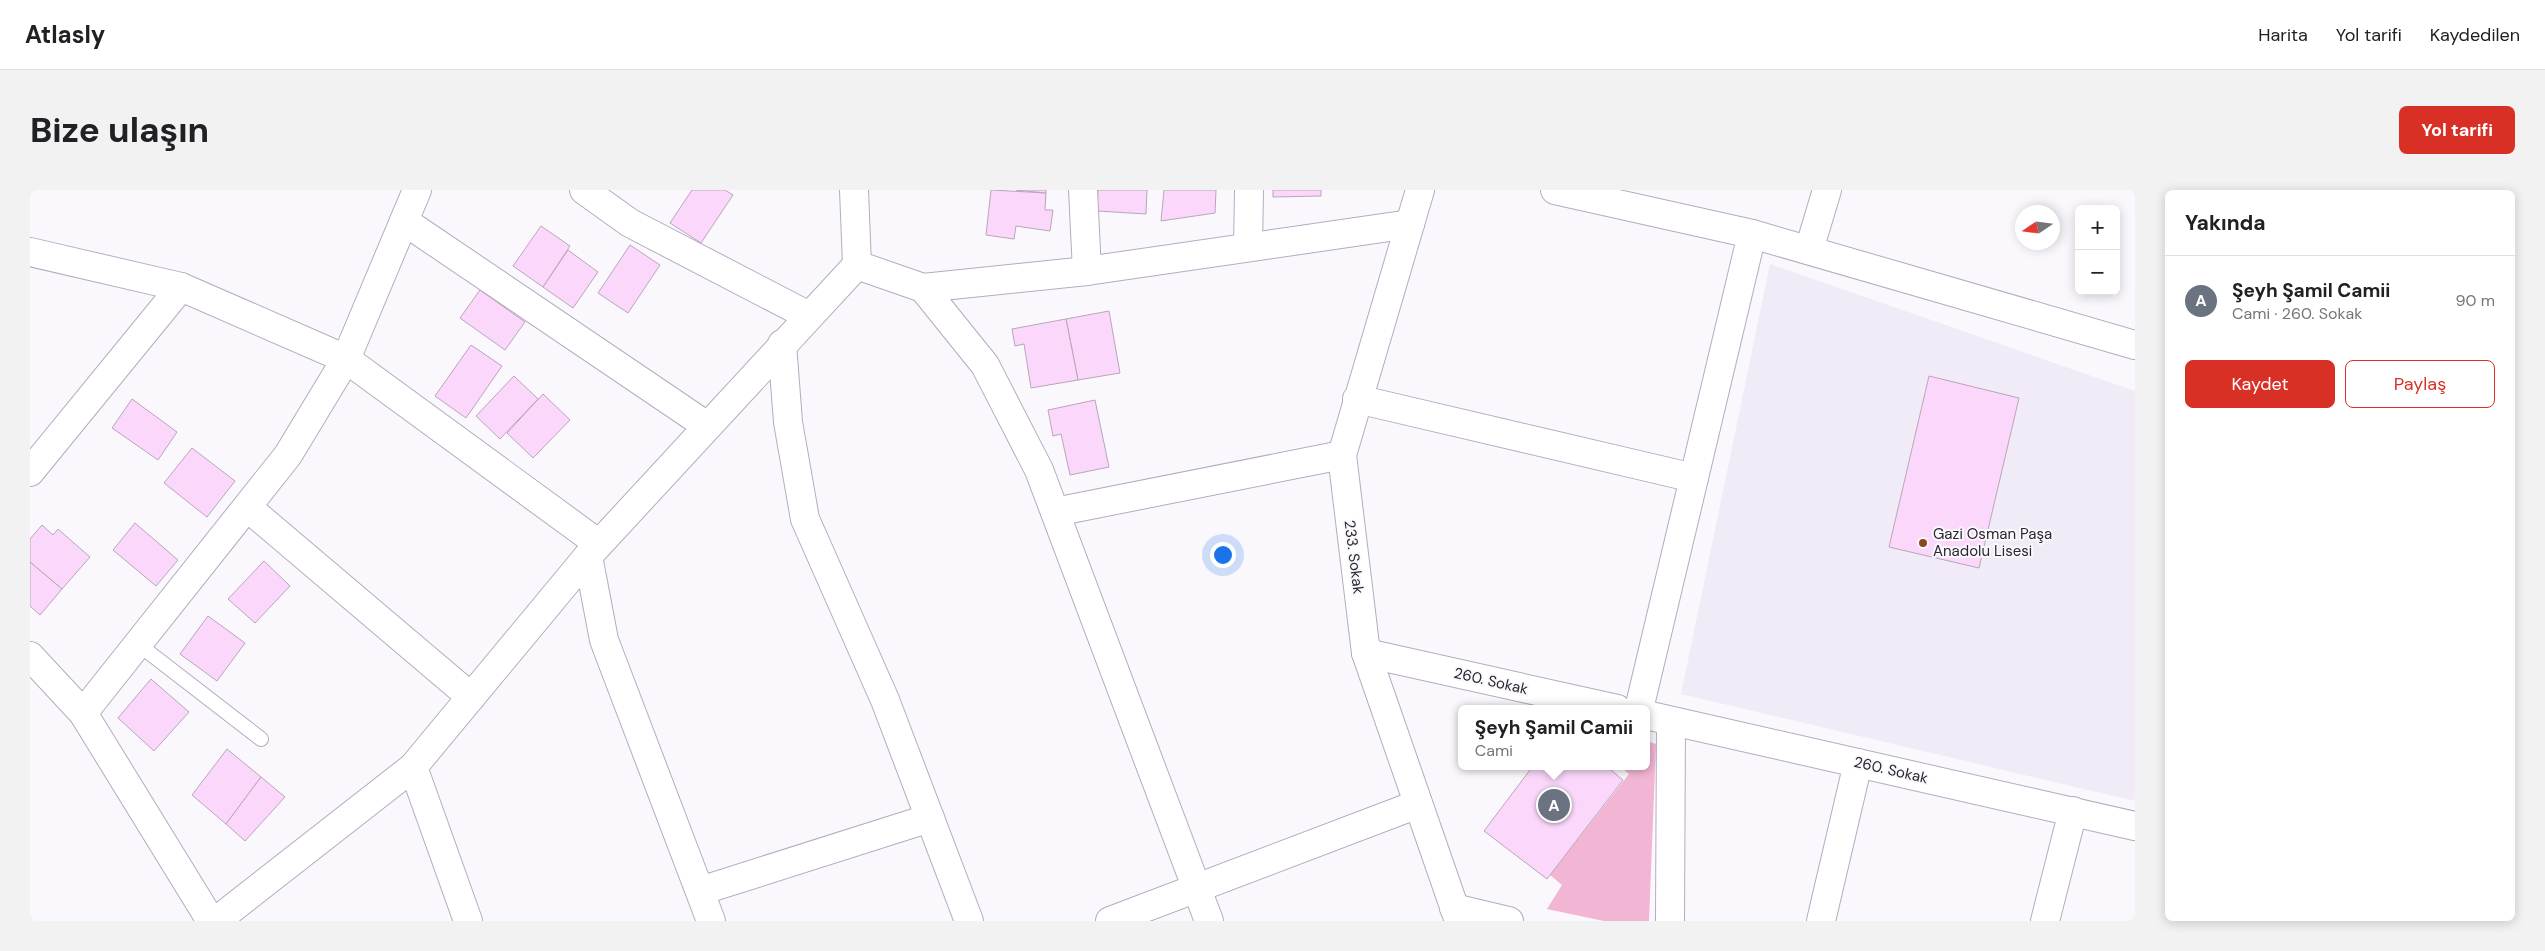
<!DOCTYPE html>
<html lang="tr">
<head>
<meta charset="utf-8">
<style>
  :root { --surface:#fff; --page:#f2f2f2; --text:#202124; --muted:#757577; --line:#e0e0e0; --accent:#d93025 }
  body { margin:0; font-family:"DM Sans",sans-serif; background:var(--page); color:var(--text) }
  .controls { position:absolute; right:15px; top:15px; display:grid; overflow:hidden; border-radius:8px; box-shadow:0 2px 12px #0003 }
  .controls button { width:45px; height:45px; display:grid; place-items:center; padding:0; border:0; border-bottom:1px solid var(--line); background:var(--surface); color:var(--text); font:25px sans-serif }
  .compass { position:absolute; left:1985px; top:15px; width:45px; height:45px; border-radius:50%; background:var(--surface); box-shadow:0 2px 12px #0003; rotate:257deg }
  .you { position:absolute; left:1192px; top:364px; width:18px; height:18px; margin:-12px; border:4px solid #fff; border-radius:50%; background:#1a73e8; box-shadow:0 0 0 8px #1a73e833 }
  .badge { display:grid; place-items:center; width:32px; height:32px; border-radius:50%; background:var(--accent); color:#fff; font-size:16px; font-weight:700 }
  .pin { position:absolute; translate:-50% -50%; border:2px solid #fff; box-shadow:0 1px 5px #0006 }
  .popup { position:absolute; left:1428px; top:515px; width:192px; height:65px; box-sizing:border-box; display:grid; place-content:center; border-radius:8px; background:var(--surface); filter:drop-shadow(0 1px 4px #0005); font-size:16px; white-space:nowrap; color:var(--muted) }
  .popup b { font-size:19px; color:var(--text) }
  .popup::after { content:''; position:absolute; left:50%; top:100%; margin-left:-10px; border:10px solid transparent; border-top-color:var(--surface) }
  .list { margin:0; padding:0; list-style:none }
  h2 { display:flex; justify-content:space-between; align-items:center; height:65px; margin:0; padding:0 20px; font-size:21px }
  h2 small { font-size:16px; font-weight:400; color:var(--muted) }
  .list li { display:grid; grid-template-columns:32px 1fr auto; gap:15px; align-items:center; box-sizing:border-box; height:90px; padding:0 20px; border-top:1px solid var(--line) }
  .list b { display:block; font-size:19px; white-space:nowrap }
  .list p { margin:0; font-size:16px; white-space:nowrap; color:var(--muted) }
  .list em { font-size:16px; font-style:normal; color:var(--muted) }
  .actions { display:flex; gap:10px; padding:15px 20px }
  .actions a { flex:1; padding:11px 0; border:1px solid var(--accent); border-radius:8px; text-align:center; font-size:18px; color:var(--accent) }
  .actions .main { background:var(--accent); color:#fff }
  .map { position:relative; flex:none; width:2105px; height:731px; overflow:hidden; border-radius:8px }
  header { display:flex; align-items:center; gap:30px; box-sizing:border-box; height:70px; padding:0 25px; background:var(--surface); border-bottom:1px solid var(--line) }
  header strong { font-size:24px }
  nav { display:flex; gap:28px; margin-inline-start:auto; font-size:18px }
  .intro { display:flex; align-items:center; justify-content:space-between; box-sizing:border-box; height:120px; padding:0 30px }
  h1 { margin:0; font-size:35px }
  .button { padding:12px 22px; border-radius:8px; background:var(--accent); color:#fff; font-size:18px; font-weight:700 }
  main { display:flex; gap:30px; padding:0 30px }
  aside { flex:1; background:var(--surface); border-radius:8px; box-shadow:0 2px 12px #0003 }
  .map>svg:first-child { display:block }
  .built { fill:#f0ebf7 }
  .green { fill:#f2b5d4 }
  .building { fill:#fbd8fb; stroke:#b8a6b8 }
  .lines { fill:none; stroke-linecap:round; stroke-linejoin:round }
  .service-casing { stroke:#b5abc1; stroke-width:16 }
  .minor-casing { stroke:#b5abc1; stroke-width:30 }
  .service { stroke:#fff; stroke-width:14 }
  .minor { stroke:#fff; stroke-width:28 }
  .poi-dot { fill:#8c471e; stroke:#faf8fd; stroke-width:2 }
  .labels { text-anchor:middle; stroke-width:4; stroke-linejoin:round; paint-order:stroke }
  .poi-label { font-size:15px; fill:#2b272f; stroke:#faf8fd; text-anchor:start }
  .street-label { font-size:15px; fill:#2b272f; stroke:#faf8fd }
</style>
</head>
<body>
<header>
<strong>Atlasly</strong>
<nav><a>Harita</a><a>Yol tarifi</a><a>Kaydedilen</a></nav>
</header>
<div class="intro"><h1>Bize ulaşın</h1><a class="button">Yol tarifi</a></div>
<main>
<div class="map">
<svg width="2105" height="731" viewBox="0 0 2105 731">
  <rect width="100%" height="100%" fill="#faf8fd"/>
  <path class="built" d="M1740,74L2105,201V611L1651,504Z"/>
  <path class="green" d="M1617,551L1626,554L1619,731H1574L1517,719L1532,695L1520,685L1599,584L1590,576H1616Z"/>
  <g class="building">
    <path d="M662,0H695L703,5L671,53L640,33Z"/>
    <path d="M961,0L1016,3L1015,20H1023L1020,41L986,36L984,49L956,45Z"/>
    <path d="M986,0H1016V3Z"/>
    <path d="M1068,0H1117L1116,24L1067,21Z"/>
    <path d="M1134,0H1186L1185,23L1131,31Z"/>
    <path d="M1243,0H1291V6L1243,7Z"/>
    <path d="M511,36L540,56L513,97L483,76Z"/>
    <path d="M600,55L630,75L598,123L568,103Z"/>
    <path d="M538,60L568,82L543,118L513,97Z"/>
    <path d="M450,100L495,132L475,160L430,128Z"/>
    <path d="M1079,121L1090,183L1048,190L1036,129Z"/>
    <path d="M1036,129L1048,190L1001,198L994,154L985,156L982,139Z"/>
    <path d="M441,155L472,176L436,228L405,206Z"/>
    <path d="M484,186L508,209L470,249L446,226Z"/>
    <path d="M1899,186L1989,208L1949,378L1859,357Z"/>
    <path d="M513,204L540,230L503,268L477,243Z"/>
    <path d="M102,209L147,242L128,270L82,238Z"/>
    <path d="M1065,210L1079,277L1040,285L1031,244L1023,246L1018,220Z"/>
    <path d="M162,258L205,291L177,327L134,293Z"/>
    <path d="M105,333L148,370L126,396L83,360Z"/>
    <path d="M12,335L23,345L28,339L60,367L32,399L0,372V349Z"/>
    <path d="M234,371L260,396L225,433L198,409Z"/>
    <path d="M0,372L32,399L10,425L0,416Z"/>
    <path d="M178,426L215,453L187,491L150,464Z"/>
    <path d="M121,489L159,522L124,561L88,528Z"/>
    <path d="M197,559L231,587L196,634L162,605Z"/>
    <path d="M1503,576H1576L1593,590L1517,689L1454,641Z"/>
    <path d="M231,587L255,607L215,651L196,634Z"/>
  </g>
  <g class="lines">
    <g class="service-casing">
      <path id="service" d="M108,454L231,549"/>
    </g>
    <g class="minor-casing">
      <g id="minor">
        <path d="M554,0L600,33L779,126"/>
        <path d="M824,0L827,75"/>
        <path d="M1053,0L1057,81"/>
        <path d="M1390,0L1312,265L1336,463L1429,731"/>
        <path d="M1525,0L1722,44L1609,519"/>
        <path d="M374,31L677,236"/>
        <path d="M1722,44L2105,155"/>
        <path d="M1218,57L1219,0"/>
        <path d="M1779,60L1797,0"/>
        <path d="M0,62L151,97L316,169L387,0"/>
        <path d="M827,75L893,98L955,175L1009,280L1179,731"/>
        <path d="M893,98L1057,81L1380,34"/>
        <path d="M752,154L758,232L775,329L855,510L939,731"/>
        <path d="M1327,209L1664,288"/>
        <path d="M0,282L151,97"/>
        <path d="M217,317L441,507"/>
        <path d="M1025,322L1312,265"/>
        <path d="M1336,463L1587,519"/>
        <path d="M0,466L53,523L181,731"/>
        <path d="M53,523L258,265L316,169L569,354"/>
        <path d="M1616,525L2105,636"/>
        <path d="M383,577L438,731"/>
        <path d="M670,701L900,628"/>
        <path d="M1424,718L1479,731"/>
        <path d="M186,731L383,577L558,366"/>
        <path d="M681,731L574,450L558,366L827,75"/>
        <path d="M1080,731L1388,614"/>
        <path d="M1640,731L1641,531"/>
        <path d="M1791,731L1828,573"/>
        <path d="M2015,731L2043,621"/>
      </g>
    </g>
    <use href="#service" class="service"/>
    <use href="#minor" class="minor"/>
  </g>
  <circle class="poi-dot" cx="1893" cy="353" r="5"/>
  <g class="labels">
    <g class="poi-label">
      <text x="1903" y="349">Gazi Osman Paşa<tspan x="1903" dy="17">Anadolu Lisesi</tspan></text>
    </g>
    <g class="street-label">
      <text transform="translate(1324 367) rotate(83)" y="5">233. Sokak</text>
      <text transform="translate(1461 491) rotate(13)" y="5">260. Sokak</text>
      <text transform="translate(1861 580) rotate(13)" y="5">260. Sokak</text>
    </g>
  </g>
</svg>
<div class="controls">
<button>+</button>
<button>−</button>
</div>
<svg class="compass" viewBox="-18 -18 36 36"><path d="M0-13l5 13h-10z" fill="#e53935"/><path d="M0 13l5-13h-10z" fill="#757577"/></svg>
<div class="you"></div>
<div class="pin badge" style="left:1524px;top:615px;background:#6b7280">A</div>
<div class="popup"><b>Şeyh Şamil Camii</b>Cami</div>
</div>
<aside>
<h2>Yakında<small></small></h2>
<ul class="list">
<li><span class="badge" style="background:#6b7280">A</span><div><b>Şeyh Şamil Camii</b><p>Cami · 260. Sokak</p></div><em>90 m</em></li>
</ul>
<div class="actions"><a class="main">Kaydet</a><a>Paylaş</a></div>
</aside>
</main>
</body>
</html>
